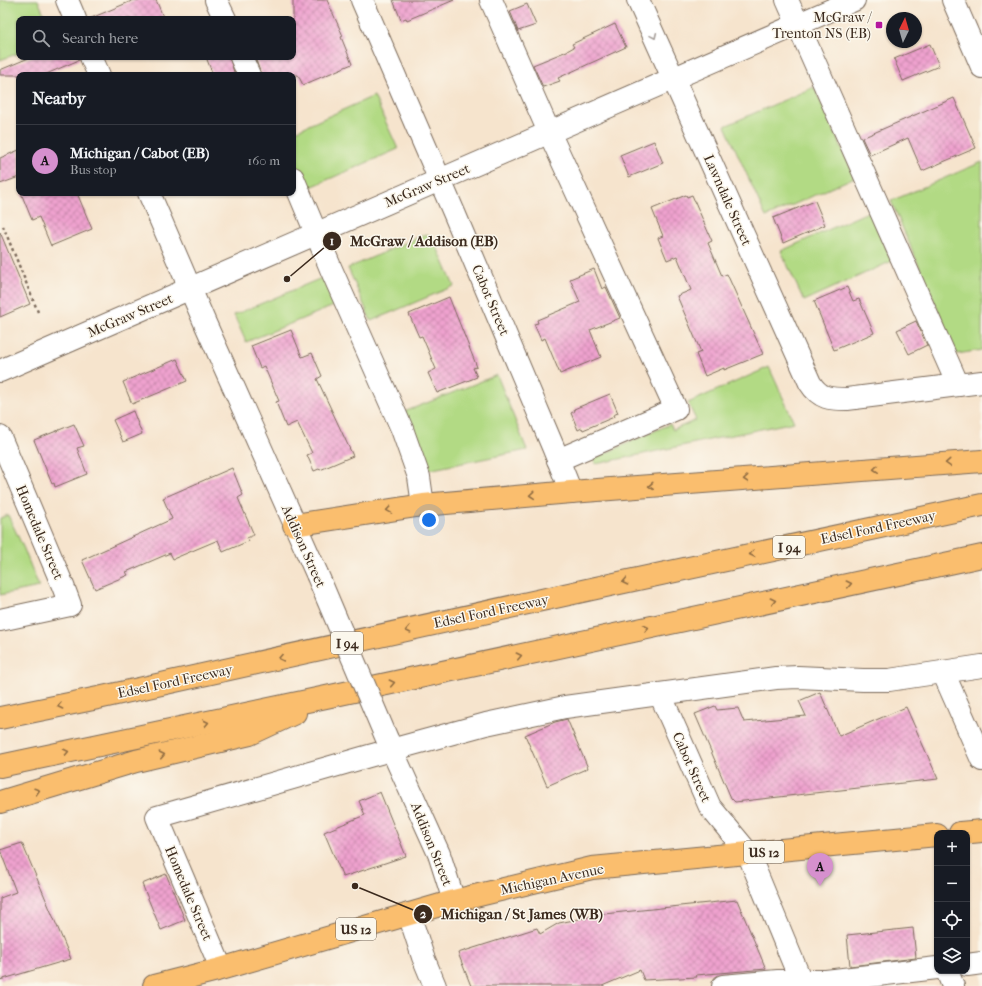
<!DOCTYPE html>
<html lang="en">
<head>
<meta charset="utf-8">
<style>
  :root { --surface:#171b24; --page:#242831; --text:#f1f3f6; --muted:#9ea1a6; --line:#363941; --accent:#d690ce }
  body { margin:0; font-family:"IM FELL French Canon",serif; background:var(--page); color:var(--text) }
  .controls { position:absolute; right:12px; bottom:12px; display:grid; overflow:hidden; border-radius:8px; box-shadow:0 1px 3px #0004 }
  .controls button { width:36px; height:36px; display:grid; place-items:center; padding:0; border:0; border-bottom:1px solid var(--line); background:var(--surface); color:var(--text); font:20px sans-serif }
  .compass { position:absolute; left:886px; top:12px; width:36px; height:36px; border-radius:50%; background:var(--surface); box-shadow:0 1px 3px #0004; rotate:5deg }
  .you { position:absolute; left:429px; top:520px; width:14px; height:14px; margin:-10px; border:3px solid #fff; border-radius:50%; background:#1a73e8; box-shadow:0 0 0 6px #1a73e833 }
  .badge { display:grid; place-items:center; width:26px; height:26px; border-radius:50%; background:var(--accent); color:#111; font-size:13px; font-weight:700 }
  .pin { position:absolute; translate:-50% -33px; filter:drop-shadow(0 1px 2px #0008) }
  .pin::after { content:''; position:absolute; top:21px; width:14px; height:12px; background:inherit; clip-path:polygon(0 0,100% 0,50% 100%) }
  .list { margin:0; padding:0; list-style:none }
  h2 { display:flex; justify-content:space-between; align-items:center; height:52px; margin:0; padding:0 16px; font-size:17px }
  h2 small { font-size:13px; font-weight:400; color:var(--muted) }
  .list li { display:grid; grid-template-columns:26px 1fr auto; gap:12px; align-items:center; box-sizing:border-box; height:72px; padding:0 16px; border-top:1px solid var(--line) }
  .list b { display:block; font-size:15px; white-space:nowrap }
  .list p { margin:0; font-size:13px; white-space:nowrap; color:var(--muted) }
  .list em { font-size:13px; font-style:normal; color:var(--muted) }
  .icon { flex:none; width:22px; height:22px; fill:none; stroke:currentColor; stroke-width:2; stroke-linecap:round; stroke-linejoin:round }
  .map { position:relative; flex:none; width:982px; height:986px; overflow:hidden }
  .search { position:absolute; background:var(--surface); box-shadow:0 1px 3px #0004; left:16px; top:16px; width:280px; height:44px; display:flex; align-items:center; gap:10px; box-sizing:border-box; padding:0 14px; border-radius:8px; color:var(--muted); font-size:15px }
  .panel { position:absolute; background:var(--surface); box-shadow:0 1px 3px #0004; left:16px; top:72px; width:280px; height:124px; border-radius:8px }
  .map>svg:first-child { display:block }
  .green { fill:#b2da84; stroke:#768251 }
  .building { fill:url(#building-cross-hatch) }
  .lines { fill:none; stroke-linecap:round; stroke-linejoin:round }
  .minor-casing { stroke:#7c6b5b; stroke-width:24 }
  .major-casing { stroke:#7c6b5b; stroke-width:24 }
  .highway-casing { stroke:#7c6b5b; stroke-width:24 }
  .path { stroke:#7c6b5b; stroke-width:2.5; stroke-dasharray:3 3; stroke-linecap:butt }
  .minor { stroke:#fff; stroke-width:22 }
  .major { stroke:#fabe6e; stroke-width:22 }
  .highway { stroke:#fabe6e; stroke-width:22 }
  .minor-bridge-casing { stroke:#7c6b5b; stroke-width:24; stroke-linecap:butt }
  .minor-bridge { stroke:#fff; stroke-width:22 }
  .oneway { stroke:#a79f9a }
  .oneway2 { stroke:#916d42 }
  .poi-dot { fill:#b5179e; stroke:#fbf7ec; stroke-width:1.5 }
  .labels { text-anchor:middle; stroke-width:3; stroke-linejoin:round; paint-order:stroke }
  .shield { fill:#fbf7ec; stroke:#75685c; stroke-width:1 }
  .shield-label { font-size:13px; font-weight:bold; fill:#3b2a1e }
  .poi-label { font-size:14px; fill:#3b2a1e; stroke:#fbf7ec; text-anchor:end }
  .street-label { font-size:14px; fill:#3b2a1e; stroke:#fbf7ec }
  .leader { fill:none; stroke:#3b2a1e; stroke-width:1.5 }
  .callout-dot { fill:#3b2a1e; stroke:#fbf7ec; stroke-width:1.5 }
  .mark-label { font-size:12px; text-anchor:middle; font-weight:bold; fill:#fff }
  .callout-label { font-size:15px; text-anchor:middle; font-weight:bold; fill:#3b2a1e; stroke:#fbf7ec; stroke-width:3; stroke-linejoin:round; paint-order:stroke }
</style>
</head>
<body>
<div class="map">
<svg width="982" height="986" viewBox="0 0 982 986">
  <defs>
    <pattern id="building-cross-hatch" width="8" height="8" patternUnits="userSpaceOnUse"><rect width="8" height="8" fill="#efa2cf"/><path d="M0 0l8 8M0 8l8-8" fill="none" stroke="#c384a7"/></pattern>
  </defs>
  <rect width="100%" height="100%" fill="#fbf7ec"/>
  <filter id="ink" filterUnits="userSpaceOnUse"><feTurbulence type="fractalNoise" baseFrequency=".025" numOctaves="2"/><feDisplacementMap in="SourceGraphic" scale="8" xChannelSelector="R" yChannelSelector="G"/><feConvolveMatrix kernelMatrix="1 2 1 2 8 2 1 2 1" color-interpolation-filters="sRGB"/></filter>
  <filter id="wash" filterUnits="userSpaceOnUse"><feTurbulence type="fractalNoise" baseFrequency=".012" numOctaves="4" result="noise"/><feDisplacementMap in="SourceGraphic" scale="16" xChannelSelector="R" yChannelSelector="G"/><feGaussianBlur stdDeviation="0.9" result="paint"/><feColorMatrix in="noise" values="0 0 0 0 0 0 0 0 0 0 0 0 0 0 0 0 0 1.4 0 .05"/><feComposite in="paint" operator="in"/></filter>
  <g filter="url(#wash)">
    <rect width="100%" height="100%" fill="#f6e4cd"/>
    <g class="green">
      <path d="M0,0H38L46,19H19V53L0,60Z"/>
      <path d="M814,87L855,177L766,217L725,126Z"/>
      <path d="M374,96L398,149L304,190L293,165V132Z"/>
      <path d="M982,162V350L957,354L891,201Z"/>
      <path d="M870,211L892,261L804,301L781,251Z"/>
      <path d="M426,234L433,238L454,286L371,321L348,268Z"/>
      <path d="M324,277L336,305L246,342L234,315Z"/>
      <path d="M769,367L794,422L596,464L593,459L670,424L673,430L696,420L688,403Z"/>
      <path d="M497,375L527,450L428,470L404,412Z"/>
      <path d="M8,515L24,549L39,587L0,595V518Z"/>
    </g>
    <g id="blocks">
      <g class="building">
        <path d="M134,0H156L164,19H89Z"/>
        <path d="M293,0H327L343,36L341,37L352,64L303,85L298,75H261L255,57H293Z"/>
        <path d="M393,0H454L407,20L406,18L401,20Z"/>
        <path d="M527,4L536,25L518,31L510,11Z"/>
        <path d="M615,24L626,47L558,78L560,81L543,87L533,65L567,51L574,47L572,44Z"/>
        <path d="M930,44L939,66L903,81L894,59Z"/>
        <path d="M31,57H79V60L44,75H0V70Z"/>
        <path d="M206,57H229L235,75H213Z"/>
        <path d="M954,98L976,148L922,171L908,138L870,155L862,138Z"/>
        <path d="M654,141L663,163L629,177L620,155Z"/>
        <path d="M19,150V177L0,184V158Z"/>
        <path d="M21,193H77L92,229L51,246L39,217L32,220Z"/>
        <path d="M686,195L687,197L692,195L712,241L708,243L722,276L727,274L763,354L724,370V368L705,376L696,354L701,352L677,296L691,290L677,256L667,260L658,238L663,236L652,209Z"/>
        <path d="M815,201L825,225L783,243L773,218Z"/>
        <path d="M0,232L30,304L0,317Z"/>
        <path d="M594,269L602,289L606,287L620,318L590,330L601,357L560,374L545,338L541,340L534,324L538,323L537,320L580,302L570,279Z"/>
        <path d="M847,287L853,301L859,299L874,333L834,350L814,301Z"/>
        <path d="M449,297L477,367L473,368L477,377L437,393L428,373L436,369L422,336L419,337L409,314Z"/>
        <path d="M916,321L927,345L909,354L897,330Z"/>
        <path d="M291,330L302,357L312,353L322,376L317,379L353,456L320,470L319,469L314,471L307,455L312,453L297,422L286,427L276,402L279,401L264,366L260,368L251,346Z"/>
        <path d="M177,359L187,381L132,404L123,382Z"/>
        <path d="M610,394L618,413L613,415L614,417L583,430L582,428L578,430L571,413L575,411L574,409Z"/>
        <path d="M133,411L142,434L123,442L113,420Z"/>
        <path d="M74,424L84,446L77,448L87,474L55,487L54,483L52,484L34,440Z"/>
        <path d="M232,468L243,495L238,498L254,535L247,538L249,541L223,552L218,540L173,559L170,553L126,572L128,575L95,589L82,560L172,519L163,498Z"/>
        <path d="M820,692L839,736L906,707L938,779L735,802L731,798L695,714L715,706L717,710L738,708L744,722L806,716L799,701Z"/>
        <path d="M567,719L588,768L547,786L525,735L555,722Z"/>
        <path d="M380,792L406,856L343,877L324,832L365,815L359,801Z"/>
        <path d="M22,843L71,959L0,980V898L16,892L0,850Z"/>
        <path d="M166,874L185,920L161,930L142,884Z"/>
        <path d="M737,900L766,969L696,975L697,977L644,980L640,970L602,986H471L458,953L537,928L540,934L559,923L604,914Z"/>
        <path d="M913,928L916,958L850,966L847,935Z"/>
      </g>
    </g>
  </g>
  <g filter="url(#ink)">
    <use href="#blocks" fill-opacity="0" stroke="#7c6b5b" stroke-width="1"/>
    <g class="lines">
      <g class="minor-casing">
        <g id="minor">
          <path d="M67,0L75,19"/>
          <path d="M216,0L225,19"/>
          <path d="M362,0L455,215L553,447L571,492"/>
          <path d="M491,0L549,132L676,409L558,460"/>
          <path d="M638,0L810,383C820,399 830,399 847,399L982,382"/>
          <path d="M787,0L958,385"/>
          <path d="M953,0L982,67"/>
          <path d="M91,57L99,75"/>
          <path d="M241,57L249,75"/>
          <path d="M293,178L331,269L402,429L419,477L423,505"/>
          <path d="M149,193L205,323L317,574"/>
          <path d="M0,371L854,0"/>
          <path d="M0,437L63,586L70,605L0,620"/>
          <path d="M943,672L982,760"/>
          <path d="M660,694L710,807L748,853L803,986"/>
          <path d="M387,739L439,854L454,901"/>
          <path d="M409,914L423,957L435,986"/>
          <path d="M967,965L982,963"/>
          <path d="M221,968L157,817L369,756L486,724L565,707L776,678L798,677L863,680H889L982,666"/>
          <path d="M947,971L953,986"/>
          <path d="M723,986L778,981H826L937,968"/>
        </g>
      </g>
      <g class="major-casing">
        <g id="major">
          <path d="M960,833L982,831"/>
          <path d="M154,986L217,970L454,901L592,868L937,835"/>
        </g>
      </g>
      <g class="highway-casing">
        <g id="highway">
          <path d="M294,525L423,505L571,492L982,461"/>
          <path d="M0,718L98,698L596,588L982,505"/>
          <path d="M0,766L326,697L982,556"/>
          <path d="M0,802L136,761L250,734L295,713"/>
        </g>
      </g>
      <path class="path" d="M3,226L38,312"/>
      <use href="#minor" class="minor"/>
      <use href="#major" class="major"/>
      <use href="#highway" class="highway"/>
      <g class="minor-bridge-casing">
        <path id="minor-bridge" d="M317,574L387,739"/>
      </g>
      <use href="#minor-bridge" class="minor-bridge"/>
    </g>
    <defs><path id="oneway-chevron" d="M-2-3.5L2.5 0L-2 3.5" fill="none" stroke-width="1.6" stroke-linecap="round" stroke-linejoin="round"/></defs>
    <use class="oneway" href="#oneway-chevron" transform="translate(654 36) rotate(66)"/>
    <g class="oneway2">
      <use href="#oneway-chevron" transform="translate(948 463) rotate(176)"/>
      <use href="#oneway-chevron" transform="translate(876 469) rotate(175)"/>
      <use href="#oneway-chevron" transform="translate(746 479) rotate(175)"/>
      <use href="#oneway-chevron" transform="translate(651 486) rotate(176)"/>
      <use href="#oneway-chevron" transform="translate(532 495) rotate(175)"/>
      <use href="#oneway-chevron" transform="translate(389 510) rotate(171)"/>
      <use href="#oneway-chevron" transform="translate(752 554) rotate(168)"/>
      <use href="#oneway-chevron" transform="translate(625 582) rotate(168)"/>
      <use href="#oneway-chevron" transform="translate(849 584) rotate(-12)"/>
      <use href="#oneway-chevron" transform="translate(773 601) rotate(-12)"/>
      <use href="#oneway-chevron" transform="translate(646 628) rotate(-12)"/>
      <use href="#oneway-chevron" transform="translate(408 630) rotate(168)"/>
      <use href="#oneway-chevron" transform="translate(519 656) rotate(-12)"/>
      <use href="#oneway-chevron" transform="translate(281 658) rotate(168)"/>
      <use href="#oneway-chevron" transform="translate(392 683) rotate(-12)"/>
      <use href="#oneway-chevron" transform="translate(60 706) rotate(168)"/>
      <use href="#oneway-chevron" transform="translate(206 723) rotate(-12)"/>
      <use href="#oneway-chevron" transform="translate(66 752) rotate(-12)"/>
      <use href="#oneway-chevron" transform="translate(162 755) rotate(-13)"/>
      <use href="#oneway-chevron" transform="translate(37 791) rotate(-17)"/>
    </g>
  </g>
  <rect class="poi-dot" x="875" y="21" width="8" height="8" rx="2"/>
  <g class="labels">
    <g class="shield">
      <rect x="773" y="536" width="32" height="22" rx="3"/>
      <rect x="331" y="632" width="32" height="22" rx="3"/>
      <rect x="744" y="841" width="40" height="22" rx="3"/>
      <rect x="336" y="918" width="40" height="22" rx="3"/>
    </g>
    <g class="shield-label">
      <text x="789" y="552">I 94</text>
      <text x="347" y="648">I 94</text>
      <text x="764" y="857">US 12</text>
      <text x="356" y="934">US 12</text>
    </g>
    <g class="poi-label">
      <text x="871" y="22">McGraw /<tspan x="871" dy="16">Trenton NS (EB)</tspan></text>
    </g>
    <g class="street-label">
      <text transform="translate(427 185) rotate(-23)" y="5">McGraw Street</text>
      <text transform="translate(728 200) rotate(66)" y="5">Lawndale Street</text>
      <text transform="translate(491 300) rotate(67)" y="5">Cabot Street</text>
      <text transform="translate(130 315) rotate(-23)" y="5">McGraw Street</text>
      <text transform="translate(878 527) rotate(-12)" y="5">Edsel Ford Freeway</text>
      <text transform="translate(40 532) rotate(67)" y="5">Homedale Street</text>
      <text transform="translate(304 546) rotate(66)" y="5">Addison Street</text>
      <text transform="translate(491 611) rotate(-12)" y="5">Edsel Ford Freeway</text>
      <text transform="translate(175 681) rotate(-12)" y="5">Edsel Ford Freeway</text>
      <text transform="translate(692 767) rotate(66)" y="5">Cabot Street</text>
      <text transform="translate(432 844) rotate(68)" y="5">Addison Street</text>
      <text transform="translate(552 879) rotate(-12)" y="5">Michigan Avenue</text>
      <text transform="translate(189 893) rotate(67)" y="5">Homedale Street</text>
    </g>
  </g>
  <path class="leader" d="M287 279L332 241M355 886L423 914"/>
  <g class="callout-dot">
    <circle cx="287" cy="279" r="4"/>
    <circle cx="355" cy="886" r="4"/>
    <circle cx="332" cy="241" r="10"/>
    <circle cx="423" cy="914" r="10"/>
  </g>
  <g class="mark-label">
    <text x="332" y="245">1</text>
    <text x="423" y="918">2</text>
  </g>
  <g class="callout-label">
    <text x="424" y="246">McGraw / Addison (EB)</text>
    <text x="522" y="919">Michigan / St James (WB)</text>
  </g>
</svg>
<div class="controls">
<button>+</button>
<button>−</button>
<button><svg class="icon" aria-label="locate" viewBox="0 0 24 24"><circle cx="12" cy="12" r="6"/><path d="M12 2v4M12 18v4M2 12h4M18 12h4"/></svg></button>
<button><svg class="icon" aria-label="layers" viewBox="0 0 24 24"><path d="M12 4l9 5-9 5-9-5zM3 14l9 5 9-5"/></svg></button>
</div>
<svg class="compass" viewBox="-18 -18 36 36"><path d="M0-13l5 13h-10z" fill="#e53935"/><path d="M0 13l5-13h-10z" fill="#9ea1a6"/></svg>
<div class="you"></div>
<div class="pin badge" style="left:820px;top:886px">A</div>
<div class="search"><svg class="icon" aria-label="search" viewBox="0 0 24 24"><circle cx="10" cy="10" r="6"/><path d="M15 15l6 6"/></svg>Search here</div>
<section class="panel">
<h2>Nearby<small></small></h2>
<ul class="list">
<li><span class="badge">A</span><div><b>Michigan / Cabot (EB)</b><p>Bus stop</p></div><em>160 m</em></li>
</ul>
</section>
</div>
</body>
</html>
